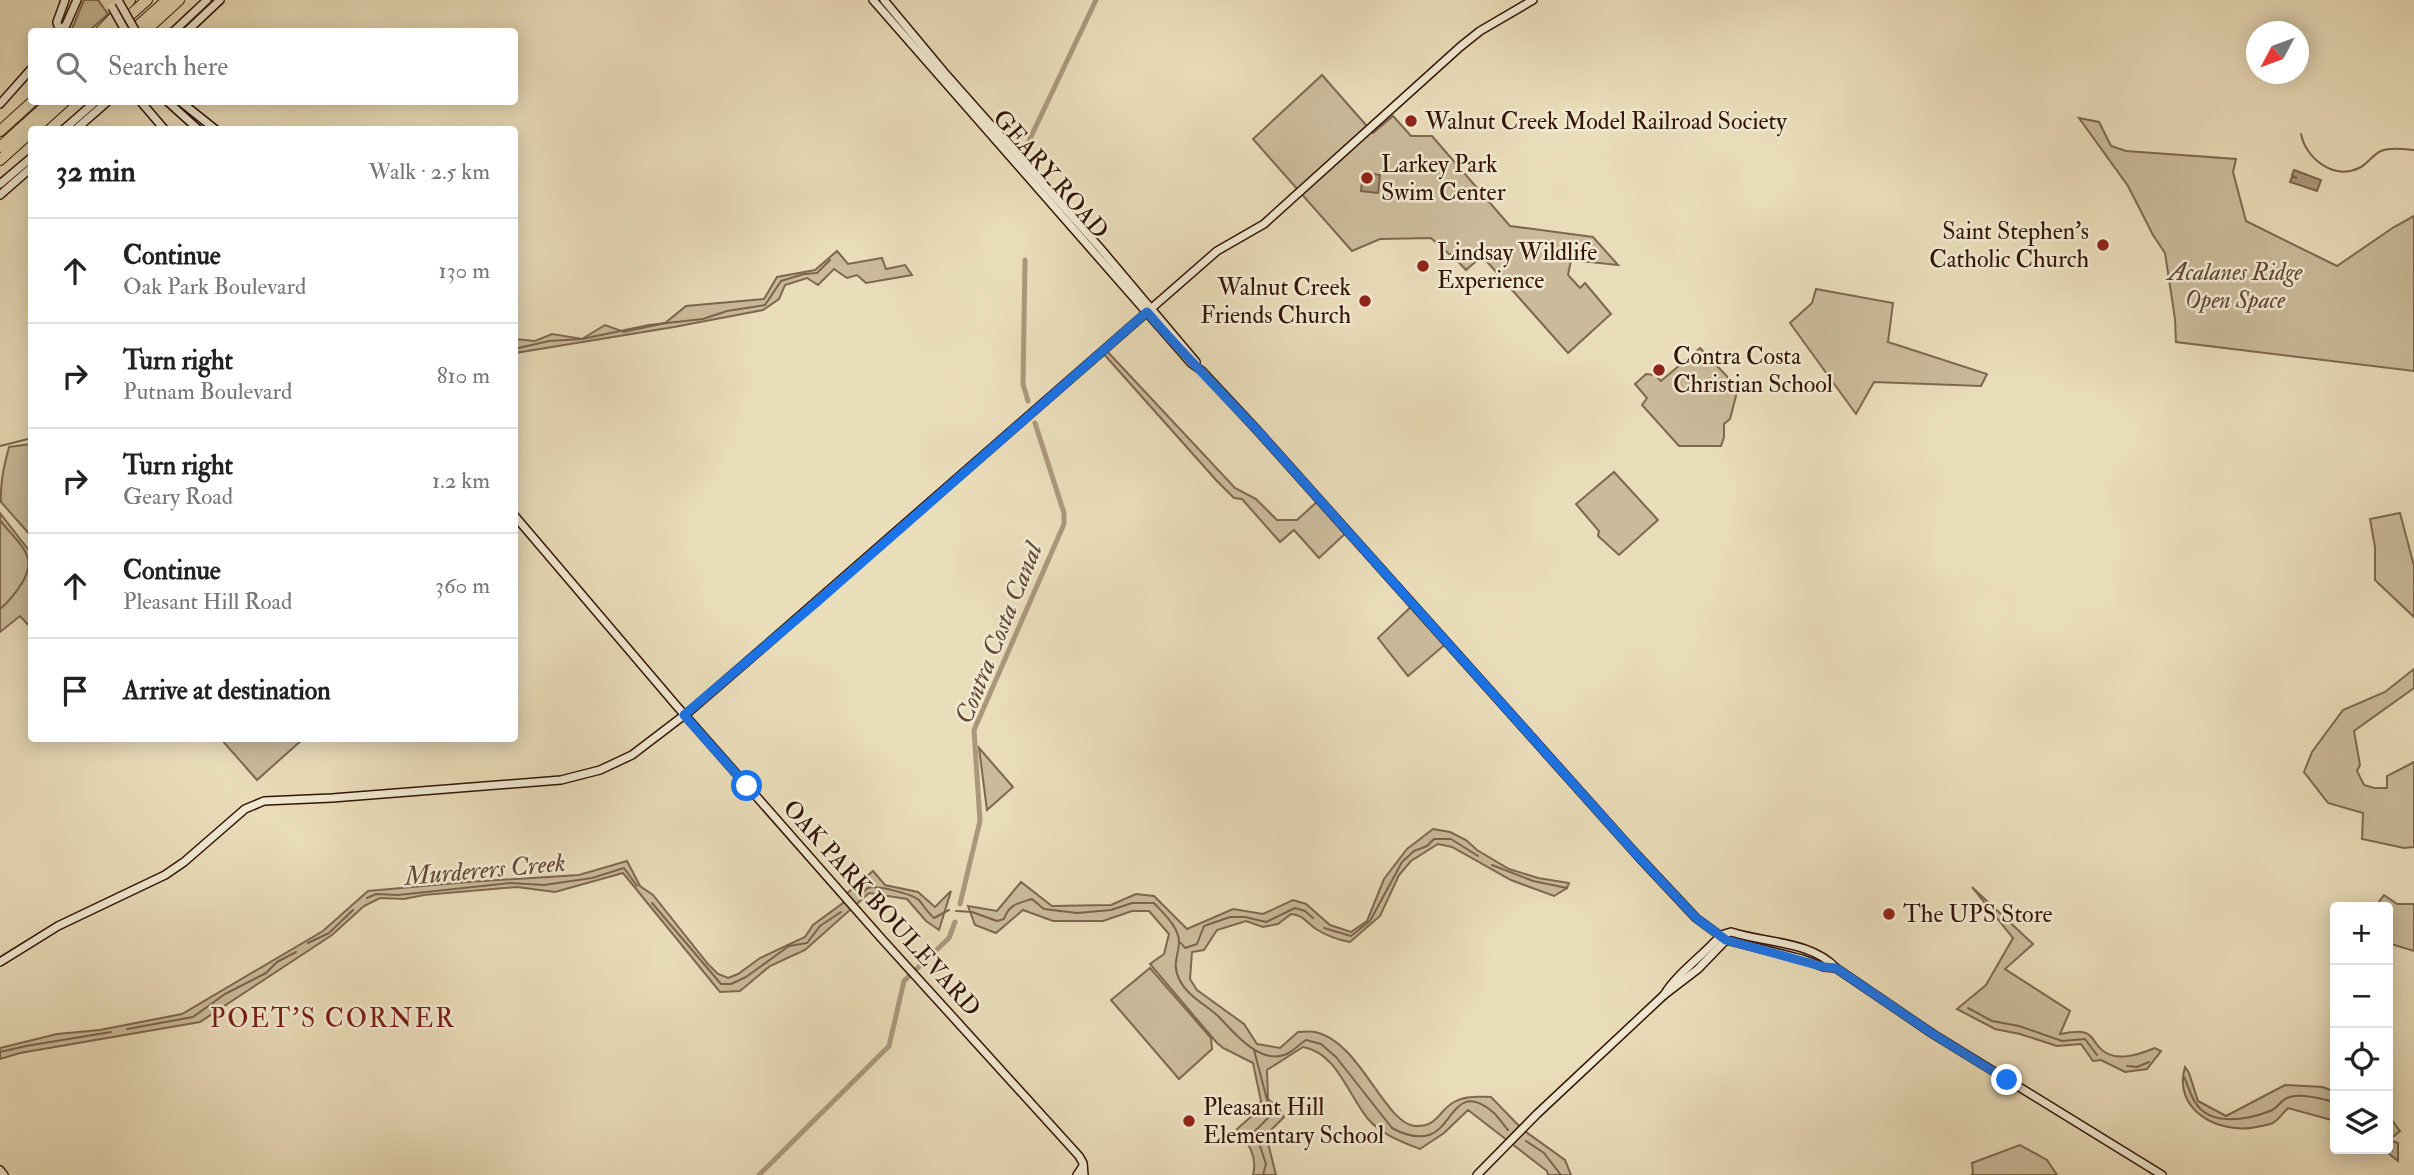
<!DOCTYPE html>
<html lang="en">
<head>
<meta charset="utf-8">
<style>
  :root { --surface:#fff; --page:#f2f2f2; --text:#222; --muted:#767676; --line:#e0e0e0 }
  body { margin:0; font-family:"IM FELL Double Pica",serif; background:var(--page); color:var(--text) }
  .controls { position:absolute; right:21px; bottom:21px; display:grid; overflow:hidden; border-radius:7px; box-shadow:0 4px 18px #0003 }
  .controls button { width:63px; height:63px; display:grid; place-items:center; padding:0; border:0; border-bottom:2px solid var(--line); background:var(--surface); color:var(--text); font:35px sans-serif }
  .compass { position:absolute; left:2246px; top:21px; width:63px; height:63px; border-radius:50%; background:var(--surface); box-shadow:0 4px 18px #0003; rotate:229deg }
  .stop { position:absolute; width:21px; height:21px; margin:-16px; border:5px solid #1a73e8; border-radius:50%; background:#fff }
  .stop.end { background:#1a73e8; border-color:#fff; box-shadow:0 2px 7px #0008 }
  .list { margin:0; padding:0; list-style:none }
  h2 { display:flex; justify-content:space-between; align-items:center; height:91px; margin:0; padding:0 28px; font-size:30px }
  h2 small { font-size:23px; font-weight:400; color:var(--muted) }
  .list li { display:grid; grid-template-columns:46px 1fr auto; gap:21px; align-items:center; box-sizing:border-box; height:105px; padding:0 28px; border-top:2px solid var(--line) }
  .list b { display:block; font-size:26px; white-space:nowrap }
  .list p { margin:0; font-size:23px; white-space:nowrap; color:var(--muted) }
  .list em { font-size:23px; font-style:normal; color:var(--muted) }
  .icon { flex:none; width:38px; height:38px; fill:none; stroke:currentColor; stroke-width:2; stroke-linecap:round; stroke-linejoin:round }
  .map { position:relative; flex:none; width:2414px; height:1175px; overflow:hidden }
  .search { position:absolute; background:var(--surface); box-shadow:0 4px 18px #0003; left:28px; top:28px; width:490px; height:77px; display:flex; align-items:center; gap:18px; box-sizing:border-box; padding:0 24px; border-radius:7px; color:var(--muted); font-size:26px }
  .panel { position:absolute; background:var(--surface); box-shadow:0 4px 18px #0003; left:28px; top:126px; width:490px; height:616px; border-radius:7px }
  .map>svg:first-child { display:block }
  .green { fill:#cbbb9b; stroke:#7e6750; stroke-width:2 }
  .water { fill:#ab987c; stroke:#7b634c; stroke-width:2 }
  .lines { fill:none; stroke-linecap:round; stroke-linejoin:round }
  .stream { stroke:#7b634c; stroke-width:2 }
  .canal { stroke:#ab987c; stroke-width:5 }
  .secondary-casing { stroke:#321305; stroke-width:10 }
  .highway-casing { stroke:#321305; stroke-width:12 }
  .secondary { stroke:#f1e9d2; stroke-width:7 }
  .highway { stroke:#eaddba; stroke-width:10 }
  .secondary-bridge-casing { stroke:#321305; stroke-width:10; stroke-linecap:butt }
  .secondary-bridge { stroke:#f1e9d2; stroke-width:7 }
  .route { stroke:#1a73e8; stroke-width:9 }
  .poi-dot { fill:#8f2418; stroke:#f1e9d2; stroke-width:2.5 }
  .labels { text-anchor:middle; stroke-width:5; stroke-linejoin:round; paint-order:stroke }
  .poi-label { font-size:24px; fill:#321305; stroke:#f1e9d2; text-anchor:start }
  .street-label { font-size:24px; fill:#321305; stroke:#f1e9d2 }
  .park-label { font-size:24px; font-style:italic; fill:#604532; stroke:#f1e9d2 }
  .water-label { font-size:26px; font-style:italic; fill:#624835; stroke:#f1e9d2 }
  .neighbourhood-label { font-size:26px; letter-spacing:2px; fill:#7a1f14; stroke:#f1e9d2 }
</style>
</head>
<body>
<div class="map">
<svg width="2414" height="1175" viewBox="0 0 2414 1175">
  <rect width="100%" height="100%" fill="#eaddba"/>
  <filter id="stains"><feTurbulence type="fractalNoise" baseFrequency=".00286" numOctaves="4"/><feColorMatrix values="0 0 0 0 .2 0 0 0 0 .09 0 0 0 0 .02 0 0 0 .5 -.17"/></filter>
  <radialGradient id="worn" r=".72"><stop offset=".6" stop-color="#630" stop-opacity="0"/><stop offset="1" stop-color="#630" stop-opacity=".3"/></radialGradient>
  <g class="green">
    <path d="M84,0H98L108,14L89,31H71Z"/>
    <path d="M1322,75L1373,133L1393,116L1411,136H1432L1510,226L1593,237L1618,265L1571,260L1568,275L1580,288L1585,283L1611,314L1568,353L1482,256L1466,270L1451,254H1449L1431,238L1380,239L1352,251L1253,139Z"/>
    <path d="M2079,118L2099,122L2111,146L2126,151L2236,159L2233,172L2246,221L2337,266L2394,227L2414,216V371L2176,342L2175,319L2165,253L2153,235L2128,186Z"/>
    <path d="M837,251L848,264L882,258L886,269L905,265L912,275L866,283L857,275L847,278L834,269L818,285L807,278L785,285L779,299L763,310L674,327L515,353V339L535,341L552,334L582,339L605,325L624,332L665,323L686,306L764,299L777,277L815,270Z"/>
    <path d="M1816,289L1893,303L1888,342L1987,374L1981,386L1874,382L1856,414L1790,323L1812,303Z"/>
    <path d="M1700,348L1738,388L1730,419L1724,424V437L1721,446H1679L1642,405L1647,398L1635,384L1646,374L1655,375L1661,381Z"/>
    <path d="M1105,349L1235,488L1256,499L1277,520H1297L1320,499L1348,531L1319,558L1294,530L1280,542L1242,499L1234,498L1216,480L1102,352Z"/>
    <path d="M31,444H32L31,536L1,502C0,483 4,466 9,447Z"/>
    <path d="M1614,472L1658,520L1619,555L1598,536L1599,531L1576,504Z"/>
    <path d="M0,513L31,553V628L20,616L0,632Z"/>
    <path d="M2400,513L2414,566V617L2375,580V547L2370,519Z"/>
    <path d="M1414,604L1448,642L1408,676L1378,638Z"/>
    <path d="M2414,669V688L2354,731L2360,765L2357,771L2364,785L2374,788H2387V776L2414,762V847L2404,848L2362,839L2363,813L2328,803L2304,772L2312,752L2343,710L2385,692Z"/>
    <path d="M221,739H303L257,780Z"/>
    <path d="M979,748L1013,787L987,810Z"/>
    <path d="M1433,829L1450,832L1466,840L1477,850L1509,869L1538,878L1569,883L1567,888L1554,896L1511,880L1452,847L1438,844L1411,861L1399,875L1380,916L1350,942C1338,940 1327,936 1316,929C1306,922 1303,915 1291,914L1278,924L1263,927L1246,921L1217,930L1204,950L1192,952L1190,979L1197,990L1244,1024L1257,1044L1280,1048L1298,1032C1303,1032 1310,1031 1315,1032C1359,1040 1385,1124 1415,1126C1438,1127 1438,1111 1454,1102C1466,1095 1479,1097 1491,1097L1522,1129L1565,1160L1571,1175H1548L1547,1171L1468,1110L1444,1133L1420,1149C1402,1142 1381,1134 1368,1119C1348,1095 1337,1053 1303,1047L1267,1070L1268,1099L1279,1109L1284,1117L1266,1135L1276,1175H1253C1258,1156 1248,1143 1237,1129L1254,1114L1261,1101L1253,1063L1223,1048L1217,1043L1150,964L1164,954L1169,934L1149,911H1132L1103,921H1053L1023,910L996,933L975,925L968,906L997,911L1021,882L1052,906L1111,905L1136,894L1154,896L1187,929L1233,909L1263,914L1293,900L1306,904L1330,925L1351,932L1367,921L1384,879L1407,849Z"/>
    <path d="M627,861L640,886L653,895L708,964L718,974L728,978L738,974L760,958L805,937L813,925L847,900L844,896L873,871L885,885L918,892L935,907L951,891L939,930L926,921L907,899L869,893L805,950L770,966L740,991L720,992L623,873L555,892L517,887L424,895L404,899L380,898L364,906L332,935L200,1022L20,1053L0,1059V1048L57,1034L100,1030L182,1014L323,931L368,891L468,882L579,875Z"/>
    <path d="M1972,887L2033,944L2005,969L2070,1011L2060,1034C2067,1033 2076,1031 2082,1032C2091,1033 2093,1040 2098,1046C2112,1064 2138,1055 2155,1048L2161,1051L2147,1069L2125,1072L2101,1060L2093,1061L2081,1044L2057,1046L2020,1034L1995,1029L1957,1009L1986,985L2013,938Z"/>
    <path d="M2384,895L2397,904H2414V951L2388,943V907H2375Z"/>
    <path d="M1150,968L1211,1038L1212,1049L1179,1079L1111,1000Z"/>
    <path d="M2185,1067L2189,1073L2198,1101L2226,1116L2285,1085L2323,1087L2335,1092V1121L2288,1108C2284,1112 2278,1120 2273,1123C2268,1125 2261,1126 2257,1127C2219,1135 2172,1110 2185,1067Z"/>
    <path d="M2388,1115L2400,1131L2389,1140L2398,1143V1161L2383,1149H2388Z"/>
    <path d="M2020,1145L2047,1160L2057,1175H1971L1973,1174L1972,1163Z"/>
  </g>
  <g class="water">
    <path d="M2294,170L2321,180L2317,191L2290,182L2292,177L2297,178L2292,175Z"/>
    <path d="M1363,172L1380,175L1378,193L1361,191Z"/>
  </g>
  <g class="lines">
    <g class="stream">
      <path d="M2301,134C2306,159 2334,180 2359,168C2368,164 2372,155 2381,151C2391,147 2404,149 2414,150"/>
      <path d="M514,349L549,341L582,339L649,325L703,319L727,311L765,305L781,281L804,274L817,273L830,260"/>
      <path d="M0,446L32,438"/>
      <path d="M0,520C16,542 40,554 22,583C15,594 10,601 0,609"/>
      <path d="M1492,865L1533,881L1567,888"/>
      <path d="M859,896C862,893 865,890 868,888C877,885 912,894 919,900C924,906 927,912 934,918L949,910"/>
      <path d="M367,898L376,894L398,895L511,883L544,885L592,878L624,868L637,886"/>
      <path d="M652,903L721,984H731L746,977L789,946L807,943L820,926L841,912"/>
      <path d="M956,911L972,912L997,921L1004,919C1009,904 1019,903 1032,899L1044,909L1077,913L1111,910L1132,903H1154C1163,913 1180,928 1179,943C1178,958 1172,963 1179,979C1188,997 1204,1003 1218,1016C1233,1031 1258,1064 1284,1055C1292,1053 1299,1044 1306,1040L1321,1044L1336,1057L1392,1128C1403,1134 1416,1139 1429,1135C1453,1128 1456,1079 1494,1113C1499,1118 1503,1124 1508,1130"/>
      <path d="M1324,928L1351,936L1370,921L1402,862L1414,851L1427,846L1434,839H1451L1478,856"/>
      <path d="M308,943L329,933L353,910"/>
      <path d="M1181,943L1185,948L1197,944L1204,926L1230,917H1245L1266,922L1295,908L1305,911L1313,918"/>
      <path d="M1968,1008L1992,1021L2019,1026L2062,1041L2085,1039L2097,1055"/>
      <path d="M127,1029L193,1017L225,994L266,973L277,962L296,952"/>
      <path d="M1254,1050L1271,1115L1255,1131L1266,1164L1263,1175"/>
      <path d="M0,1052L26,1046L111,1032"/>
      <path d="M2127,1066L2137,1067L2149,1062"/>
      <path d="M2184,1077C2188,1085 2190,1094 2195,1102C2210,1127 2247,1120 2270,1111C2277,1109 2280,1101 2287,1098C2299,1092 2322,1099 2335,1102"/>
      <path d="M1526,1141L1544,1153L1561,1175"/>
      <path d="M2388,1146L2392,1151"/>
    </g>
    <g class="canal">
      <path d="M1027,153V145L1096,0"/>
      <path d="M1025,260L1023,384L1028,401"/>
      <path d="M960,904L980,821L974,730L1064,524V513L1035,423"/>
      <path d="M759,1175L889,1046L904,981L949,938L955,922"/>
    </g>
    <g class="secondary-casing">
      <g id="secondary">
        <path d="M873,0L1191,363L1202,371L1257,430L1637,855L1696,918L1726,940L1802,959L1824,967L1836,968"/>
        <path d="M884,0L944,72L1100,248L1196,362"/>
        <path d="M59,30L57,22L65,0"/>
        <path d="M58,32L66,25L77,0"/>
        <path d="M173,32L207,0"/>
        <path d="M186,32L220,0"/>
        <path d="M141,102L165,130"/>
        <path d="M168,102L199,130"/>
        <path d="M181,102L216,130"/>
        <path d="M0,104L32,68"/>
        <path d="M63,130L95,102"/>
        <path d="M75,130L107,102"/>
        <path d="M0,184L32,157"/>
        <path d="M0,195L32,167"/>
        <path d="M514,515L675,704L881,938L1079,1156L1083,1163L1084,1175"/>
        <path d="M1721,935L1731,932C1765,943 1811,941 1836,968L1933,1034L2162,1175"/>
        <path d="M0,962L58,926L165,875L184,862L245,809L264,801L332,798L561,780L600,770L632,755L691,710L773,639L1217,251L1264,224L1460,47L1480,31L1533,0"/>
        <path d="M1664,995L1698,969L1726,940"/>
        <path d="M0,1170L4,1175"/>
        <path d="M1077,1175L1083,1166"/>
        <path d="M1477,1175L1537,1114L1664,995C1678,972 1703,956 1721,935"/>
      </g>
    </g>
    <g class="highway-casing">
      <g id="highway">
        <path d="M100,32L130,0"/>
        <path d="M111,32L147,0"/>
        <path d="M131,32L167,0"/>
        <path d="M144,32L179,0"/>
        <path d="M33,130L64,102"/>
        <path d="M0,131L32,102"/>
        <path d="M0,147L50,102"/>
        <path d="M0,160L32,131"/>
      </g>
    </g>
    <use href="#secondary" class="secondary"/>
    <use href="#highway" class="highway"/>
    <g class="secondary-bridge-casing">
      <g id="secondary-bridge">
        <path d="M119,2L136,32"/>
        <path d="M112,7L126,32"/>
      </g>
    </g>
    <use href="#secondary-bridge" class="secondary-bridge"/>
  </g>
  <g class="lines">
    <path class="route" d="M747,786L684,715L817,602L1147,312C1182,353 1220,391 1257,430L1637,855L1696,918L1726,940L1824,967L1836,968L1933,1034L2007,1080"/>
  </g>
  <g class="poi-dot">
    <circle cx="1411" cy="121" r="7"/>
    <circle cx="1367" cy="178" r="7"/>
    <circle cx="2103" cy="245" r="7"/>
    <circle cx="1423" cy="266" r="7"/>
    <circle cx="1365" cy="301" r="7"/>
    <circle cx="1659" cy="370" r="7"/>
    <circle cx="1889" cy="914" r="7"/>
    <circle cx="1189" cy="1121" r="7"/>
  </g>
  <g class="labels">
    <g class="poi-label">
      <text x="1425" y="129">Walnut Creek Model Railroad Society</text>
      <text x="1381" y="172">Larkey Park<tspan x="1381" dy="28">Swim Center</tspan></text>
      <text x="2089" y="239" text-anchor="end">Saint Stephen's<tspan x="2089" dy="28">Catholic Church</tspan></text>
      <text x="1437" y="260">Lindsay Wildlife<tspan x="1437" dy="28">Experience</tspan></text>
      <text x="1351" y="295" text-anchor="end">Walnut Creek<tspan x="1351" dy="28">Friends Church</tspan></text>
      <text x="1673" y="364">Contra Costa<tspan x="1673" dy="28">Christian School</tspan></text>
      <text x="1903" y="922">The UPS Store</text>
      <text x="1203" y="1115">Pleasant Hill<tspan x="1203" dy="28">Elementary School</tspan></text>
    </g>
    <g class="street-label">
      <text transform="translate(1051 174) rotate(49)" y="8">GEARY ROAD</text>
      <text transform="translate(882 908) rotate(48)" y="8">OAK PARK BOULEVARD</text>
    </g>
    <g class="park-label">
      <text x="2235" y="280">Acalanes Ridge<tspan x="2235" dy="28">Open Space</tspan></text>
    </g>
    <g class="water-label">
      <text transform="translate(998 633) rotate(-68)" y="9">Contra Costa Canal</text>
      <text transform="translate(485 869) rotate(-5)" y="9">Murderers Creek</text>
    </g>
    <g class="neighbourhood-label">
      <text x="333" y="1027">POET'S CORNER</text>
    </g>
  </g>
  <rect width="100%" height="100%" filter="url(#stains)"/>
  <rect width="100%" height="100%" fill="url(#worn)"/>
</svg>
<div class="controls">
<button>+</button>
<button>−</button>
<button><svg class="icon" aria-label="locate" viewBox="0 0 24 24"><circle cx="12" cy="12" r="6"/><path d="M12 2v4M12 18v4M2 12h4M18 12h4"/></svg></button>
<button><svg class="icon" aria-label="layers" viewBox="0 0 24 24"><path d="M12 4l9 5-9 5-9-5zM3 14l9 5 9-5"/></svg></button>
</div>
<svg class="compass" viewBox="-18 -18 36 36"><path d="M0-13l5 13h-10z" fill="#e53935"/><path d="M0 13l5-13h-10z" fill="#767676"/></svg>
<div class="stop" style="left:747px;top:786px"></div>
<div class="stop end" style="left:2007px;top:1080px"></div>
<div class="search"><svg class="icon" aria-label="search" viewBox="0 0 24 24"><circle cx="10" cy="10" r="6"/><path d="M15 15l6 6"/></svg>Search here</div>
<section class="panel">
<h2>32 min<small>Walk · 2.5 km</small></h2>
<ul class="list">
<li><svg class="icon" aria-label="ahead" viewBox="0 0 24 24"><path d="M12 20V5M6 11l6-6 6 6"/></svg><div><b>Continue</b><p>Oak Park Boulevard</p></div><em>130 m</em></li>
<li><svg class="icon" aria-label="right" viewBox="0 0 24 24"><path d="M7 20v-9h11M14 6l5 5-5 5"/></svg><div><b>Turn right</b><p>Putnam Boulevard</p></div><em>810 m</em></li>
<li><svg class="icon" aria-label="right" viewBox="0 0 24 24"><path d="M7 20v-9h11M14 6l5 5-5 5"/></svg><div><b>Turn right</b><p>Geary Road</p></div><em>1.2 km</em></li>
<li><svg class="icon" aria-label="ahead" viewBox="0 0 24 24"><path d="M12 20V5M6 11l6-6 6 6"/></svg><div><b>Continue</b><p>Pleasant Hill Road</p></div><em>360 m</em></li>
<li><svg class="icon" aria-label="arrive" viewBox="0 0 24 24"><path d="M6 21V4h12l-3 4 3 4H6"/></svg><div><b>Arrive at destination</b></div></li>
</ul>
</section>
</div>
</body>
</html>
